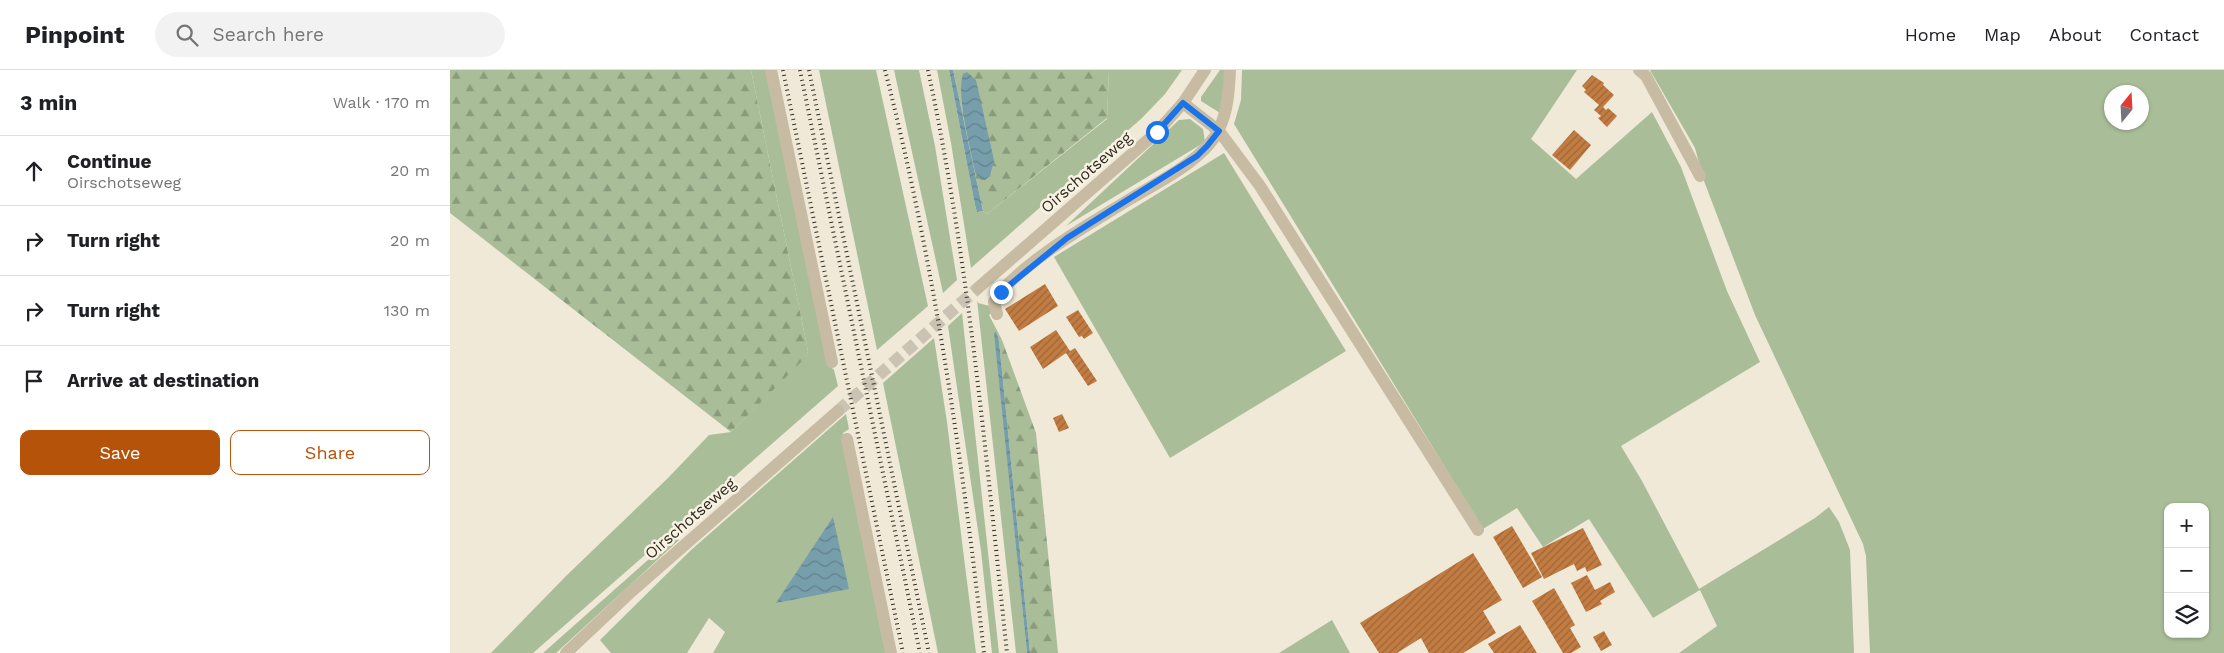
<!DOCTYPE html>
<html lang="en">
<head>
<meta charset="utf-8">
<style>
  :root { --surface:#fff; --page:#f2f2f2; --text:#202124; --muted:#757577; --line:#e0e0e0; --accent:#b45309 }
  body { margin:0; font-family:"Work Sans",sans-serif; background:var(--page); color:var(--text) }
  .controls { position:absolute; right:15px; bottom:15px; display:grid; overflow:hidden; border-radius:10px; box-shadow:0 1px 4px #0004 }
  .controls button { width:45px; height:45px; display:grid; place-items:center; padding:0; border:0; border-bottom:1px solid var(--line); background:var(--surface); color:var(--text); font:25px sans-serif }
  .compass { position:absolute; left:1654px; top:15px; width:45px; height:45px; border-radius:50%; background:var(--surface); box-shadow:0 1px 4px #0004; rotate:18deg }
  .stop { position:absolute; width:15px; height:15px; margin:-11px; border:4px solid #1a73e8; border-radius:50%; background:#fff }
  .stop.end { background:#1a73e8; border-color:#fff; box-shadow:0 1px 5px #0008 }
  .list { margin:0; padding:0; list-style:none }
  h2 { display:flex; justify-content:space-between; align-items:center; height:65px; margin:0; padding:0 20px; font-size:21px }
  h2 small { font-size:16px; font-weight:400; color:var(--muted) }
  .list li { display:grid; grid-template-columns:32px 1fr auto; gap:15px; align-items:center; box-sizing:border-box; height:70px; padding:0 20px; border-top:1px solid var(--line) }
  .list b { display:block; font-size:19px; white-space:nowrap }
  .list p { margin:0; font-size:16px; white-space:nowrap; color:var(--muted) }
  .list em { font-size:16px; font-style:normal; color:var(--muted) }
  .actions { display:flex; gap:10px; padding:15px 20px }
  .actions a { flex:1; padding:11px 0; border:1px solid var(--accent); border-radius:10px; text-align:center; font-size:18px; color:var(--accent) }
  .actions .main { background:var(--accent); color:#fff }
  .icon { flex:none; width:28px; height:28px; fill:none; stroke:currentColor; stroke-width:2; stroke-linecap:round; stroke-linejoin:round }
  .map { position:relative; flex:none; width:1774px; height:583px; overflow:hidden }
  header { display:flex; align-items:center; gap:30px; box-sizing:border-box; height:70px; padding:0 25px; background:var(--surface); border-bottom:1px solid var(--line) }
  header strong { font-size:24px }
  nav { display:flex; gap:28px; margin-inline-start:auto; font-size:18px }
  .search { width:350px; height:45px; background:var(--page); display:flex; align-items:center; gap:12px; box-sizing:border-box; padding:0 18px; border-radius:28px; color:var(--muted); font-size:19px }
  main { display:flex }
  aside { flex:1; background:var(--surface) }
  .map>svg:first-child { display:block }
  .green { fill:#a9be98; fill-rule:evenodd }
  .forest { fill:url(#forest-firs) }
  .water { fill:url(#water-waves) }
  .building { fill:url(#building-hatch) }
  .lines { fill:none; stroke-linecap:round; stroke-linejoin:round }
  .minor-tunnel { stroke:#cac3b3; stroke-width:12; stroke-dasharray:12 6; stroke-linecap:butt }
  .minor { stroke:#c7bba3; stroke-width:12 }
  .rail { stroke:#322c25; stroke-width:4; stroke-dasharray:1 4; stroke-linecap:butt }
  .route { stroke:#1a73e8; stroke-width:6 }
  .labels { text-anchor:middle; stroke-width:5; stroke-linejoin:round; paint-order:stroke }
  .street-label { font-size:16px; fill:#322c25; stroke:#f8f2e2 }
</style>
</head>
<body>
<header>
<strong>Pinpoint</strong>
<div class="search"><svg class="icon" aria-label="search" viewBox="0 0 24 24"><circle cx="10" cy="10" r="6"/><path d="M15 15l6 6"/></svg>Search here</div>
<nav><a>Home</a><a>Map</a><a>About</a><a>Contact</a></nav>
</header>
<main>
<aside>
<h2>3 min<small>Walk · 170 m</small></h2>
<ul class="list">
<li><svg class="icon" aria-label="ahead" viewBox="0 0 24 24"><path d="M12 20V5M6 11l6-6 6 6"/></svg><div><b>Continue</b><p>Oirschotseweg</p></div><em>20 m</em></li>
<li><svg class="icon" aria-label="right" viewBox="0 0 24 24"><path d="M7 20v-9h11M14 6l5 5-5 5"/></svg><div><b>Turn right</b></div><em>20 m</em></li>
<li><svg class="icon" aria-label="right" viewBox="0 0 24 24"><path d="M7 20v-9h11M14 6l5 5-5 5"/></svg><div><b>Turn right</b></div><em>130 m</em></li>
<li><svg class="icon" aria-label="arrive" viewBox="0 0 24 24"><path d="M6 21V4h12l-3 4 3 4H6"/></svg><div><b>Arrive at destination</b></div></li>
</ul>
<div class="actions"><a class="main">Save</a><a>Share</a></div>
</aside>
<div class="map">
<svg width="1774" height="583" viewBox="0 0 1774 583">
  <defs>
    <pattern id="forest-firs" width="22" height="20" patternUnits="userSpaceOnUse" patternTransform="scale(1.25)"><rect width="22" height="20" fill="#a9be98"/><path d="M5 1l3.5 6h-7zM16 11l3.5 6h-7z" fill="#8a9b7c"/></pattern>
    <pattern id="water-waves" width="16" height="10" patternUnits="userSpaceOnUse" patternTransform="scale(1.25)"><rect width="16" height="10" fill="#779eab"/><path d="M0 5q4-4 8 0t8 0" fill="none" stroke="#62818b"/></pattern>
    <pattern id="building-hatch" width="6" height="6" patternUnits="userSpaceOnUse" patternTransform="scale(1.25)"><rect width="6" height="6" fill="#c27c42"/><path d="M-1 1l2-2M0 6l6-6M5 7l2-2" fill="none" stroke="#9e6637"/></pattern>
  </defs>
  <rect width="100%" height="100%" fill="#f0e9d7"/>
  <g class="green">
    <path d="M301,0H319L380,296L384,300L388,316L83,583H41L116,506L218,408L259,365L281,362L356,286L358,281Z"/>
    <path d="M369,0H426L476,227L478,236L427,280Z"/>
    <path d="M444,0H469L485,76L507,210L493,223Z"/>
    <path d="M487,0H499L525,135L527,142L533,141L537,144L657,49L659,0H732L715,24L692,48L521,198L501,73Z"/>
    <path d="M770,0H776L770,43L751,31V27Z"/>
    <path d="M792,0H1127L1081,69L1126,109L1202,42L1231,97L1277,221L1310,292L1171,376L1192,411L1249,519L1365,448L1379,437L1389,452L1400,480L1404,583H1229L1267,556L1250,520L1203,548L1139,449L1093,477L1067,438L1033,459L784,54L791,30Z"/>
    <path d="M1200,0H1774V583H1420L1416,486L1413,474L1305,245L1254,111L1245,78ZM1662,22H1692V52H1662ZM1718,437H1755V564H1718Z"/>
    <path d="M740,49L753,59L755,72L616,156L729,50Z"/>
    <path d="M774,83L896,281L720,388L604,187Z"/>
    <path d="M527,230L528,233L540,236L543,242L539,245L552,270L549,271L545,263L577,583H566Z"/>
    <path d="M512,243L549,583H542L531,481L498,256Z"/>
    <path d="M484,268L497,352L526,583H488L433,313Z"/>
    <path d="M396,344L399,359L393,363L438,583H263L275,562L259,548L237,583H161L150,570L240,481Z"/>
    <path d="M225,466L229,470L106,583H93Z"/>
    <path d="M882,550L900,583H829Z"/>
  </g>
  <g class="forest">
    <path d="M0,0H301L358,281L356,287L281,362L0,143Z"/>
    <path d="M503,0H659L657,48L537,144L533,141Z"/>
    <path d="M552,270L586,363L608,583H580L549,271Z"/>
  </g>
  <g class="water">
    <path d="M499,0H503L533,141L527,142L525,135Z"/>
    <path d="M517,2L526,10L544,90L540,106L535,110H531L525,102C521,79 506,25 513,4Z"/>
    <path d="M546,262L549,271L580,583H577L544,263Z"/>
    <path d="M383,447L399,519L326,533Z"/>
  </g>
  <g class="building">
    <path d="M1142,5L1154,13L1153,15L1164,25L1153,37L1156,40L1158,38L1167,46L1157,57L1148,48L1151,46L1144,40L1149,35L1134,22L1136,20L1132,16Z"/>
    <path d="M1124,60L1141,75L1120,100L1102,85Z"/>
    <path d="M595,214L608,236L569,261L555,239Z"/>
    <path d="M628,240L643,263L634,269L632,266L629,267L616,247Z"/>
    <path d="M606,260L620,281L625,278L647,311L638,316L616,283L593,299L580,277Z"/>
    <path d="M612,344L619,358L609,362L603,348Z"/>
    <path d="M1062,456L1092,507L1073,518L1043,467Z"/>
    <path d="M1133,458L1152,495L1137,502L1135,497L1127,501L1124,494L1094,509L1081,483Z"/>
    <path d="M1023,483L1052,530L1033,541L1046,563L1013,583H979L971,568L947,583H929L910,553Z"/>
    <path d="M1137,505L1145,520L1160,512L1165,522L1150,531L1152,534L1136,542L1121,513Z"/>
    <path d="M1104,518L1125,555L1120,558L1131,577L1121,583H1113L1082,531Z"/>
    <path d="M1070,555L1087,583H1044L1038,574Z"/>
    <path d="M1154,561L1162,575L1151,581L1143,567Z"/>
  </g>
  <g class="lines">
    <path class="minor-tunnel" d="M388,341L528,218"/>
    <g class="minor">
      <path d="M321,0L382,292"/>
      <path d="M1189,0L1196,6L1250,106"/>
      <path d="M733,33L769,61L810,116L1028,460"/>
      <path d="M528,218L707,62L733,33L755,0"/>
      <path d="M547,244L544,232L548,224C585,184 635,157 680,129C708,112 755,90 769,59C778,41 779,20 780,0"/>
      <path d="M397,369L441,583"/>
      <path d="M116,583L182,521L388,341"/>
    </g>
    <g class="rail">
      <path d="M333,0L453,583"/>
      <path d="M350,0L470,583"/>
      <path d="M359,0L479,583"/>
      <path d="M435,0C484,191 512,387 534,583"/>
      <path d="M478,0C519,192 536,388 557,583"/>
    </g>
  </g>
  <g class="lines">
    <path class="route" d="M551,222L617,168L747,86L757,76L769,61L733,33L707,62"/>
  </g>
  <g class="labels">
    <g class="street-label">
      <text transform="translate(636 102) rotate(-41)" y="6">Oirschotseweg</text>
      <text transform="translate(240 448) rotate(-41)" y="6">Oirschotseweg</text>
    </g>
  </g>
</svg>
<div class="controls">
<button>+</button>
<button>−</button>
<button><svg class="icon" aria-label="layers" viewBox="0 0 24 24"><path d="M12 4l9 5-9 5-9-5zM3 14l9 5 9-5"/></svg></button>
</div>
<svg class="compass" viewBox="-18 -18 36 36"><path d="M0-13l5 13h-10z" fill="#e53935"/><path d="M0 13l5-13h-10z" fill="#757577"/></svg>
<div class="stop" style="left:707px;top:62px"></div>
<div class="stop end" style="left:551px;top:222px"></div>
</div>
</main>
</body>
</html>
